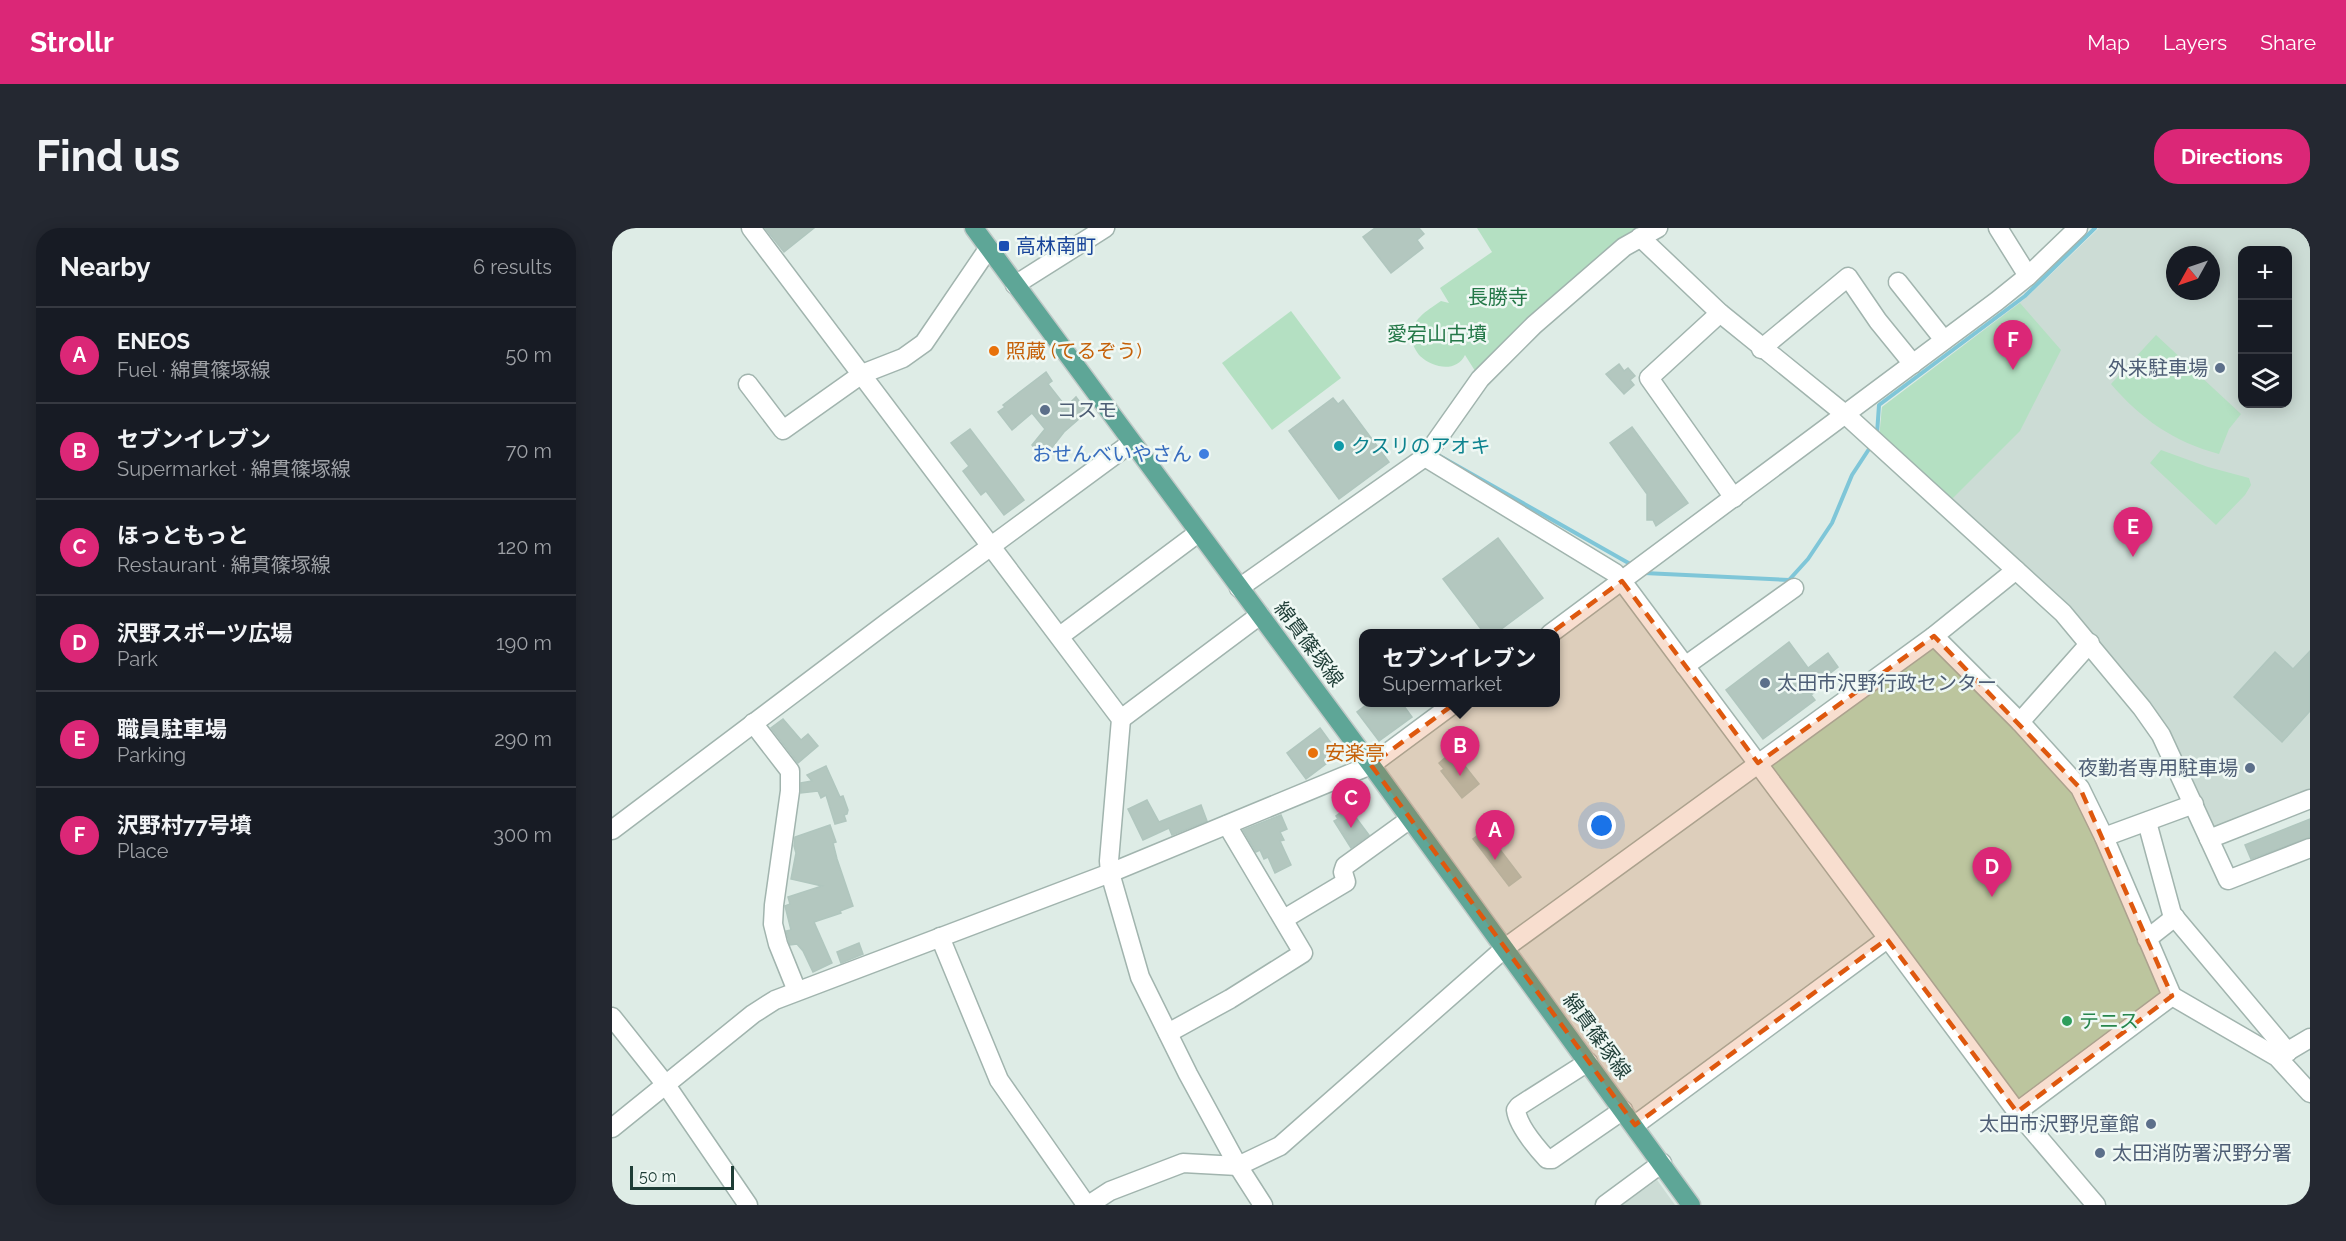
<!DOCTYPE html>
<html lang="en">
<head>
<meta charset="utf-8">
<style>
  :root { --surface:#171b24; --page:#242831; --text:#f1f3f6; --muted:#9ea1a6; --line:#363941; --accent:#db2777 }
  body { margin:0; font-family:Raleway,"Noto Sans JP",sans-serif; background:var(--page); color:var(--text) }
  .controls { position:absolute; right:18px; top:18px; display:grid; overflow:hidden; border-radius:12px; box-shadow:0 3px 15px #0003 }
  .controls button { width:54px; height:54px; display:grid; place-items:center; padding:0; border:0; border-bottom:2px solid var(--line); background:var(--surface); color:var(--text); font:30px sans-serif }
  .compass { position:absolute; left:1554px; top:18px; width:54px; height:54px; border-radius:50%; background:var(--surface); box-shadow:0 3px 15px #0003; rotate:230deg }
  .scale { position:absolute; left:18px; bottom:15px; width:104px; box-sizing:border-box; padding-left:6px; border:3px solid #1e3d36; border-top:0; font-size:16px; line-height:21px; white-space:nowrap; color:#1e3d36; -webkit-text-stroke:4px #eff8f4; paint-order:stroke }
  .you { position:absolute; left:990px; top:598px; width:21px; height:21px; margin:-15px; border:4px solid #fff; border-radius:50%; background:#1a73e8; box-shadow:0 0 0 9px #1a73e833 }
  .badge { display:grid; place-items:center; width:39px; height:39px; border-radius:50%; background:var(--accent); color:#fff; font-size:20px; font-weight:700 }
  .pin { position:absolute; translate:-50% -50px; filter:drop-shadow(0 2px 3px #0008) }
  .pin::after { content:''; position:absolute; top:32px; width:21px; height:18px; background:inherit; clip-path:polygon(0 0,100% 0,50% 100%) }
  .popup { position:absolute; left:747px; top:401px; width:201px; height:78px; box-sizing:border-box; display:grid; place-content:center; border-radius:12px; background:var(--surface); filter:drop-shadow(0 2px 4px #0005); font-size:20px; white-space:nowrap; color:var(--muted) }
  .popup b { font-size:22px; color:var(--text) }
  .popup::after { content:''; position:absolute; left:50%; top:100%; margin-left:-12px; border:12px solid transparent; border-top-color:var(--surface) }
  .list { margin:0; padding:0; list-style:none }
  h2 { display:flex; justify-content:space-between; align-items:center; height:78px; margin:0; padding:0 24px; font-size:26px }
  h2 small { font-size:20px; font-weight:400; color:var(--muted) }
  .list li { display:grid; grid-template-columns:39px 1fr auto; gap:18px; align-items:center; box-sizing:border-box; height:96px; padding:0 24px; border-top:2px solid var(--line) }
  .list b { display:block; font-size:22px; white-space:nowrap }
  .list p { margin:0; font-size:20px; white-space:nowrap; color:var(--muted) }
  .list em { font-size:20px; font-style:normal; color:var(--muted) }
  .icon { flex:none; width:33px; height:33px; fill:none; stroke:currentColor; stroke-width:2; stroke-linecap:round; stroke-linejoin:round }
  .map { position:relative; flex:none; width:1698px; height:977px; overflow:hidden; border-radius:24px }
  header { display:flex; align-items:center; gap:36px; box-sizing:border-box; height:84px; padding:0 30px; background:var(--accent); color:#fff }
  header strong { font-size:28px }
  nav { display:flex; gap:33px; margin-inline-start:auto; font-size:21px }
  .intro { display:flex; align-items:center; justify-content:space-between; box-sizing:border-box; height:144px; padding:0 36px }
  h1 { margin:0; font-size:42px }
  .button { padding:15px 27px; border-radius:24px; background:var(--accent); color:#fff; font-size:21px; font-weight:700 }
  main { display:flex; gap:36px; padding:0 36px }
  aside { flex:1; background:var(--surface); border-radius:24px; box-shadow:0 3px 15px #0003 }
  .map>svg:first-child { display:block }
  .built { fill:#ccdcd5; fill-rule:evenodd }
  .green { fill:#b4e0c2 }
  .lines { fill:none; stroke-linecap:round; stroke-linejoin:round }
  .stream { stroke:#7fc6d8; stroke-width:4 }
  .building { fill:#b3c7bf; stroke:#b0c6be; stroke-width:1.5 }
  .minor-casing { stroke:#a1b4ae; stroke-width:21 }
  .major-casing { stroke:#c0c9c7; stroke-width:21 }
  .minor { stroke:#fff; stroke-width:18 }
  .major { stroke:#5ea697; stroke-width:18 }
  .marked { fill:#de580e; fill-opacity:0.2; stroke:#de580e; stroke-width:4.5; stroke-dasharray:12 8; stroke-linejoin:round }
  .transit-dot { fill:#1a4fb4; stroke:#eff8f4; stroke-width:2 }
  .food-dot { fill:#e8710a; stroke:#eff8f4; stroke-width:2 }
  .service-dot { fill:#5c6f8a; stroke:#eff8f4; stroke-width:2 }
  .culture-dot { fill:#0f9aa8; stroke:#eff8f4; stroke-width:2 }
  .shop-dot { fill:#3f7fe0; stroke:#eff8f4; stroke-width:2 }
  .leisure-dot { fill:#2e9e5b; stroke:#eff8f4; stroke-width:2 }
  .labels { text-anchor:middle; stroke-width:5; stroke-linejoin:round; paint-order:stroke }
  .transit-label { font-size:20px; fill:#164399; stroke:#eff8f4; text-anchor:start }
  .park-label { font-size:20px; fill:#247848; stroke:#eff8f4 }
  .food-label { font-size:20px; fill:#c56008; stroke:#eff8f4; text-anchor:start }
  .service-label { font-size:20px; fill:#4e5e75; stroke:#eff8f4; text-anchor:end }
  .culture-label { font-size:20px; fill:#0d838f; stroke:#eff8f4; text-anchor:start }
  .shop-label { font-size:20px; fill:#366cbe; stroke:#eff8f4; text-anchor:end }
  .street-label { font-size:20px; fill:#1e3d36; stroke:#eff8f4 }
  .leisure-label { font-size:20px; fill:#27864d; stroke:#eff8f4; text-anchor:start }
</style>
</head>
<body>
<header>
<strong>Strollr</strong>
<nav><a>Map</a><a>Layers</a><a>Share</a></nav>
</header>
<div class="intro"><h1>Find us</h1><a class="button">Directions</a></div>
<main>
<aside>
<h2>Nearby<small>6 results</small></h2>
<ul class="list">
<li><span class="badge">A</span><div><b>ENEOS</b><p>Fuel · 綿貫篠塚線</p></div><em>50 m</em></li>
<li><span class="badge">B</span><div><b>セブンイレブン</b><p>Supermarket · 綿貫篠塚線</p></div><em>70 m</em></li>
<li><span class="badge">C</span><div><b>ほっともっと</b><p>Restaurant · 綿貫篠塚線</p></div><em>120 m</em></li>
<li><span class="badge">D</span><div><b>沢野スポーツ広場</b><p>Park</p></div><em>190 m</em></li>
<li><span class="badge">E</span><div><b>職員駐車場</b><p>Parking</p></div><em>290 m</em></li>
<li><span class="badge">F</span><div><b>沢野村77号墳</b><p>Place</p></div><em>300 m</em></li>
</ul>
</aside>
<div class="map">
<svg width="1698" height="977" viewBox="0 0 1698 977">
  <rect width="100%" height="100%" fill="#deece6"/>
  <g class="built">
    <path d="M1487,0H1698V564L1601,603L1533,475L1267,212L1270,179L1415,69ZM1630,22H1676V176H1630ZM1563,27H1599V63H1563Z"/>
    <path d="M1045,952L1063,977H1010Z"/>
  </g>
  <g class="green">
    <path d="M865,0H1027L1028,3L865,146L853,127C844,145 821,140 808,128C804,124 801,116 798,111C800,91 813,84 829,73L837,75L828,60L880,24Z"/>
    <path d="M1408,75L1449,122L1408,203L1336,275L1267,212L1270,179Z"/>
    <path d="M679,83L729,150L660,202L610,135Z"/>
    <path d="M1544,107L1629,186L1617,201L1607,226C1562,214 1529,191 1499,156Z"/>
    <path d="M1549,222L1596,239L1637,250L1639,257L1633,267L1604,297L1538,235Z"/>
    <path d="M1316,420L1325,421L1388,482L1469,572L1553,766L1405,876L1152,540Z"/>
  </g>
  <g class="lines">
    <g class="stream">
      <path d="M1265,206L1267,177L1413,68L1483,0"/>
      <path d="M826,227L1020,337"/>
      <path d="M1032,345L1177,352L1196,331L1220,295L1240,247L1259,218"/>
    </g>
  </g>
  <g class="building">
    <path d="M153,0H202L172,24Z"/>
    <path d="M763,0H807L812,6L805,12L811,20L779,45L751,9Z"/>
    <path d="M1007,136L1012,143L1016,140L1023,148L1018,152L1022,157L1012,166L994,146Z"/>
    <path d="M434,144L440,153L436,156L454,179L464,169L475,184L452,204L431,231L420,217L433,201L420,185L400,202L386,184L393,179L391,177Z"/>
    <path d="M721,170L726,176L731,172L777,234L727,271L677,203Z"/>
    <path d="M1020,199L1076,275L1044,298L1041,292H1035V266L998,215Z"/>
    <path d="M358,201L412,272L392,287L374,263L369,267L351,243L357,238L339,215Z"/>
    <path d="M886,310L931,370L884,405H872L831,351Z"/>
    <path d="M1177,414L1196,440L1216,425L1226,439L1207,454L1211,459L1199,467L1203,472L1151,511L1114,462Z"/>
    <path d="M1698,423V483L1670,514L1622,469L1663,424L1681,441Z"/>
    <path d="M758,474H789L800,489L767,513L745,484Z"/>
    <path d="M171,491L189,512L196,506L206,518L186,535L159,500Z"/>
    <path d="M708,500L727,526L694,551L675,525Z"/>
    <path d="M841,523L867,556L850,570L829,543L832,541L827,535Z"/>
    <path d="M214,538L228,569L231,568L236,582L235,586L232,587L234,593L223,596L214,567L209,570L206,563L189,565V555L200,553L195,547Z"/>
    <path d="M535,572L547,594L589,577L595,593L560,607L557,600L531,612L516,581Z"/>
    <path d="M736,579L757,607L739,620L722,593L726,591L724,588Z"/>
    <path d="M669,587L675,601L668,604L672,612L668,613L679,637L663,645L656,629L652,631L648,622L644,624L631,602Z"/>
    <path d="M1698,591V609L1639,631L1633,617Z"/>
    <path d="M218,597L224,614L221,615L225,631L241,678L228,683L229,685L202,694L220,735L201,744L191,723L185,716L178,717L174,703L179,702L173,678L178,676L176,669L210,658L179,651L184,625L182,618L183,609Z"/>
    <path d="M873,602L909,649L897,658L861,611Z"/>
    <path d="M247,715L251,726L229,735L225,724Z"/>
  </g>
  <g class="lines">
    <g class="minor-casing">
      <g id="minor">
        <path d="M139,0L509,491L497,633L498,645L528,749L576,846L626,938L651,977"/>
        <path d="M1386,0L1416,48"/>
        <path d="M1028,9L1108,85L1234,187L1451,385L1530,480L1549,507L1616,652L1698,620"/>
        <path d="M1286,54L1332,112"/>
        <path d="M403,57L493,0"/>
        <path d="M1108,85L1037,150L1122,270"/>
        <path d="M1149,121L1236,49L1266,93L1301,136"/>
        <path d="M136,156L171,202L250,146L291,130L312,115L376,21"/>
        <path d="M813,229L1003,345L1010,353L1405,884L1484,977"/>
        <path d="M627,360L813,229L868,151L922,97L1012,19L1046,0"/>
        <path d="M938,406L1385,73L1416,48L1466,0"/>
        <path d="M448,408L586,305"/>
        <path d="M1322,408L1408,494L1468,560L1492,609L1560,768L1405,884"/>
        <path d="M1073,438L1182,360"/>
        <path d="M509,491L648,387"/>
        <path d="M1408,494L1478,415"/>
        <path d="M141,495L178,543V563L162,677L161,696L166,716L185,763"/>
        <path d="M1535,594L1560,686L1676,824"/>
        <path d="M0,602L276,394L519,215"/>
        <path d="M1492,609L1582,576"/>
        <path d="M1597,611L1698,571"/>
        <path d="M672,691L734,654L731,644L733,638L798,591"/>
        <path d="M328,709L387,852L473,975L478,976L498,963L571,935L626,938L668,918L893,720L1322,408L1404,342"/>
        <path d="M1535,711L1563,689"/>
        <path d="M1560,768L1665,829L1698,865"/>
        <path d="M0,789L54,857L136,977"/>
        <path d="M556,805L618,771L691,725L615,597"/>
        <path d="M1666,829L1698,810"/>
        <path d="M976,834L907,878L904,882C906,898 924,919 935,931H940L1011,882"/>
        <path d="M1023,897L1275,711"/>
        <path d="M0,900L141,786L163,772L498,645L759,537L844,474"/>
        <path d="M993,977L1050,935"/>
      </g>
    </g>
    <g class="major-casing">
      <path id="major" d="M362,0L759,537L1079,977"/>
    </g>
    <use href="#minor" class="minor"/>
    <use href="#major" class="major"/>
  </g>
  <path class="marked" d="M1010,353L1146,535L1322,408L1468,560L1560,768L1405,884L1275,711L1023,897L759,537Z"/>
  <rect class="transit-dot" x="386" y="12" width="12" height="12" rx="3"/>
  <g class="food-dot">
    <circle cx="382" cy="123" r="6"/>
    <circle cx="701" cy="525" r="6"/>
  </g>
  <g class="service-dot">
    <circle cx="1608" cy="140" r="6"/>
    <circle cx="433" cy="182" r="6"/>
    <circle cx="1153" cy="455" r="6"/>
    <circle cx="1638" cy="540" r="6"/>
    <circle cx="1539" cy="896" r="6"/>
    <circle cx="1488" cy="925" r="6"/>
  </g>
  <circle class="culture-dot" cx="727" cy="218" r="6"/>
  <circle class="shop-dot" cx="592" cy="226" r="6"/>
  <circle class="leisure-dot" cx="1455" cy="793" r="6"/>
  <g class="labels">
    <g class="transit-label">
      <text x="404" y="25">高林南町</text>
    </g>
    <g class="park-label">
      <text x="886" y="76">長勝寺</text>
      <text x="825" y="113">愛宕山古墳</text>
    </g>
    <g class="food-label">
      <text x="394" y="130">照蔵 (てるぞう)</text>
      <text x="713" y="532">安楽亭</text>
    </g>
    <g class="service-label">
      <text x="1596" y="147">外来駐車場</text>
      <text x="445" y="189" text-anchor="start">コスモ</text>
      <text x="1165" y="462" text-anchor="start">太田市沢野行政センター</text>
      <text x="1626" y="547">夜勤者専用駐車場</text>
      <text x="1527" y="903">太田市沢野児童館</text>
      <text x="1500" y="932" text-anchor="start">太田消防署沢野分署</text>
    </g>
    <g class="culture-label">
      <text x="739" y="225">クスリのアオキ</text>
    </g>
    <g class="shop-label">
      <text x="580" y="233">おせんべいやさん</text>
    </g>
    <g class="street-label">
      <text transform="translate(697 416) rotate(53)" y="7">綿貫篠塚線</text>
      <text transform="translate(985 808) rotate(54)" y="7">綿貫篠塚線</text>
    </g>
    <g class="leisure-label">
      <text x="1467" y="800">テニス</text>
    </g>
  </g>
</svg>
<div class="controls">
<button>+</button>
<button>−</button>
<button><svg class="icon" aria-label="layers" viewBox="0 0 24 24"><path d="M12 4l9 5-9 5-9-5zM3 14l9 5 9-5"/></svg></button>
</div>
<svg class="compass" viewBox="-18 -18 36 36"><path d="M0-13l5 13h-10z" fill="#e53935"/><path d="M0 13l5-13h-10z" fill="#9ea1a6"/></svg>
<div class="scale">50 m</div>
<div class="you"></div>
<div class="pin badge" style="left:883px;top:632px">A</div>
<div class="pin badge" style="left:848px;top:548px">B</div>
<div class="popup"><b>セブンイレブン</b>Supermarket</div>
<div class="pin badge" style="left:739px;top:600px">C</div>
<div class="pin badge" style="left:1380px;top:669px">D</div>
<div class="pin badge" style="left:1521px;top:329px">E</div>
<div class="pin badge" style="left:1401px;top:142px">F</div>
</div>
</main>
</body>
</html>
